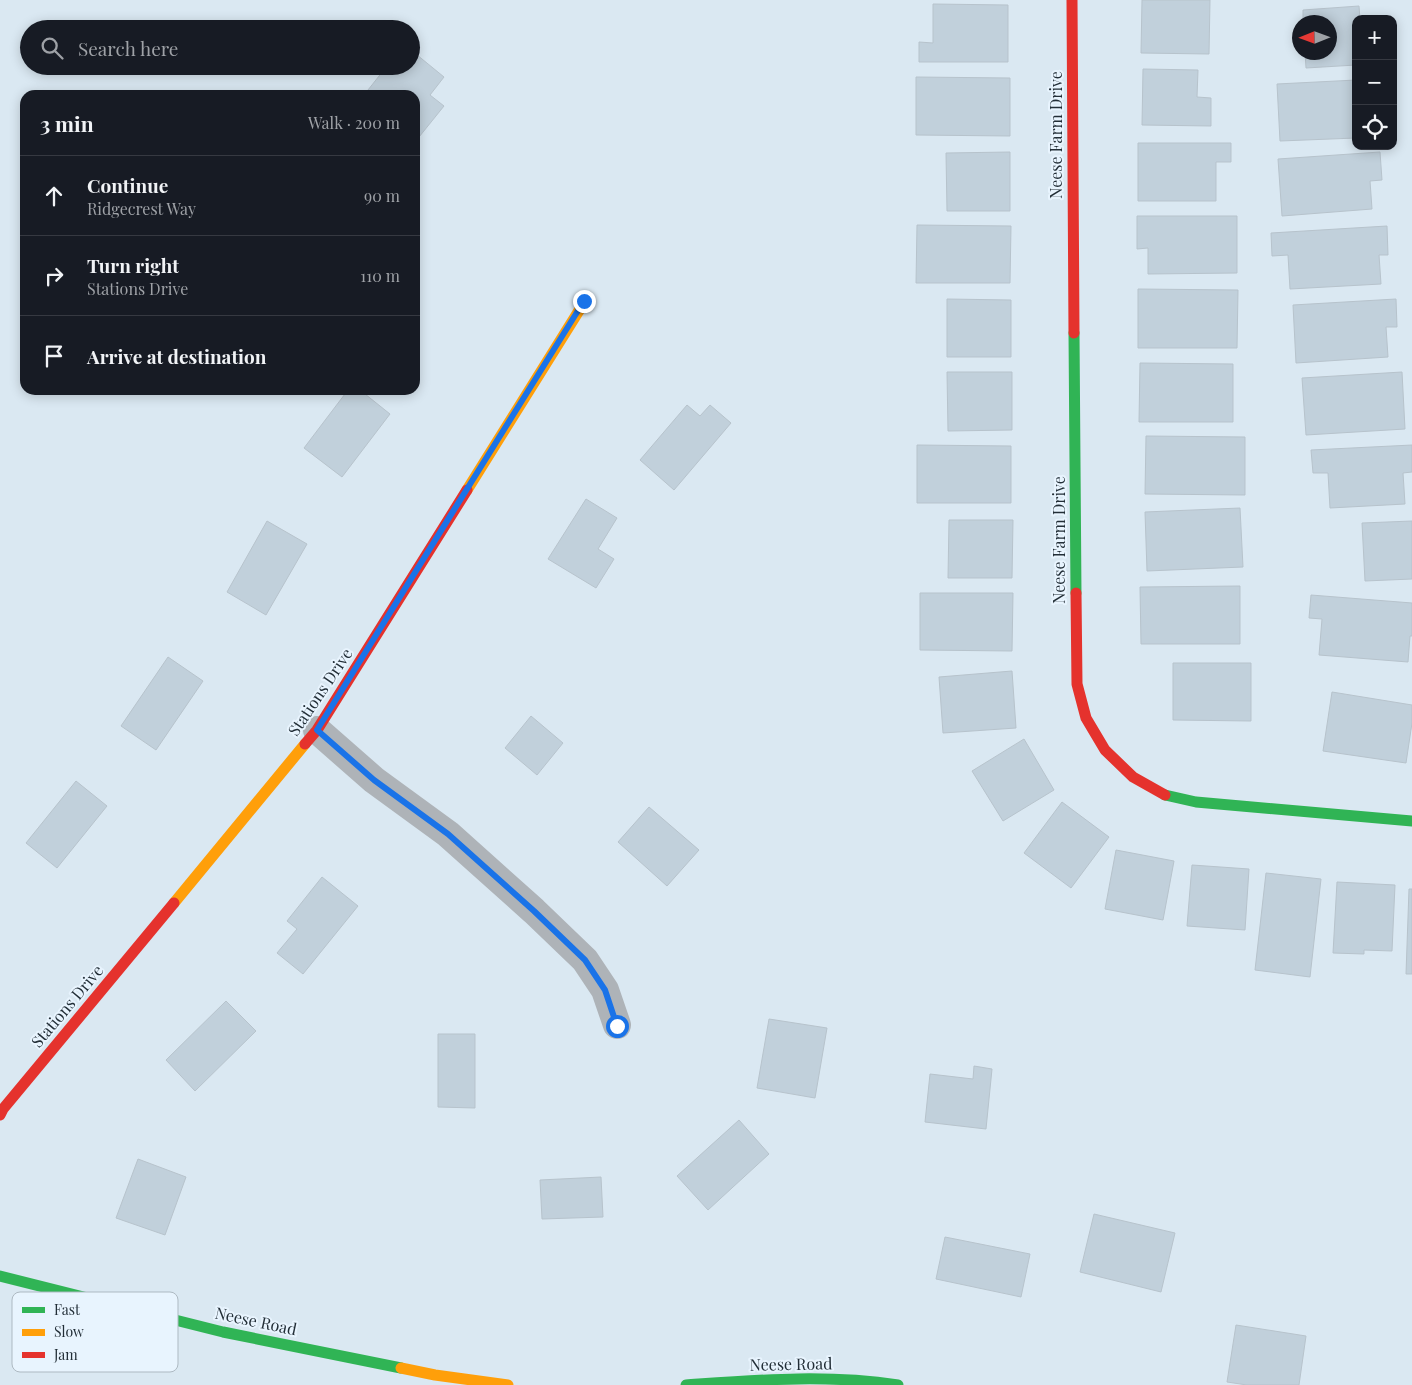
<!DOCTYPE html>
<html lang="en">
<head>
<meta charset="utf-8">
<style>
  :root { --surface:#171b24; --page:#242831; --text:#f1f3f6; --muted:#9ea1a6; --line:#363941 }
  body { margin:0; font-family:"Playfair Display",serif; background:var(--page); color:var(--text) }
  .controls { position:absolute; right:15px; top:15px; display:grid; overflow:hidden; border-radius:10px; box-shadow:0 2px 12px #0003 }
  .controls button { width:45px; height:45px; display:grid; place-items:center; padding:0; border:0; border-bottom:1px solid var(--line); background:var(--surface); color:var(--text); font:25px sans-serif }
  .compass { position:absolute; left:1292px; top:15px; width:45px; height:45px; border-radius:50%; background:var(--surface); box-shadow:0 2px 12px #0003; rotate:269deg }
  .stop { position:absolute; width:15px; height:15px; margin:-11px; border:4px solid #1a73e8; border-radius:50%; background:#fff }
  .stop.end { background:#1a73e8; border-color:#fff; box-shadow:0 1px 5px #0008 }
  .list { margin:0; padding:0; list-style:none }
  h2 { display:flex; justify-content:space-between; align-items:center; height:65px; margin:0; padding:0 20px; font-size:21px }
  h2 small { font-size:16px; font-weight:400; color:var(--muted) }
  .list li { display:grid; grid-template-columns:32px 1fr auto; gap:15px; align-items:center; box-sizing:border-box; height:80px; padding:0 20px; border-top:1px solid var(--line) }
  .list b { display:block; font-size:19px; white-space:nowrap }
  .list p { margin:0; font-size:16px; white-space:nowrap; color:var(--muted) }
  .list em { font-size:16px; font-style:normal; color:var(--muted) }
  .icon { flex:none; width:28px; height:28px; fill:none; stroke:currentColor; stroke-width:2; stroke-linecap:round; stroke-linejoin:round }
  .map { position:relative; flex:none; width:1412px; height:1385px; overflow:hidden }
  .search { position:absolute; background:var(--surface); box-shadow:0 2px 12px #0003; left:20px; top:20px; width:400px; height:55px; display:flex; align-items:center; gap:12px; box-sizing:border-box; padding:0 18px; border-radius:28px; color:var(--muted); font-size:19px }
  .panel { position:absolute; background:var(--surface); box-shadow:0 2px 12px #0003; left:20px; top:90px; width:400px; height:305px; border-radius:15px }
  .map>svg:first-child { display:block }
  .building { fill:#c1d0db; stroke:#b7c3cc }
  .lines { fill:none; stroke-linecap:round; stroke-linejoin:round }
  .street { stroke:#aeb3b8; stroke-width:28 }
  .fast { stroke:#30b455; stroke-width:11 }
  .slow { stroke:#ff9f0a; stroke-width:11 }
  .jam { stroke:#e5322d; stroke-width:11 }
  .route { stroke:#1a73e8; stroke-width:6 }
  .labels { text-anchor:middle; stroke-width:4; stroke-linejoin:round; paint-order:stroke }
  .street-label { font-size:16px; fill:#222e37; stroke:#e8f4fe }
  .key { fill:#e8f4fe; stroke:#adb9c2; stroke-width:1 }
  .key-label { font-size:14px; fill:#222e37 }
</style>
</head>
<body>
<div class="map">
<svg width="1412" height="1385" viewBox="0 0 1412 1385">
  <rect width="100%" height="100%" fill="#dae8f2"/>
  <g class="building">
    <path d="M1142,0H1210L1209,54L1141,53Z"/>
    <path d="M933,4L1008,5V62H919V42L933,43Z"/>
    <path d="M1359,6L1360,19H1356V65L1306,68L1305,52H1330V22H1303V10Z"/>
    <path d="M411,50L444,77L430,95L444,106L415,142V95H364L387,66H411Z"/>
    <path d="M1143,69L1198,70L1197,97L1211,98V126L1142,125Z"/>
    <path d="M916,77L1010,78V136L916,135Z"/>
    <path d="M1356,80V138L1280,141L1277,84Z"/>
    <path d="M1138,143H1231V162H1216V201H1138Z"/>
    <path d="M1010,152V211H947L946,153Z"/>
    <path d="M1380,152L1382,180L1370,181L1372,209L1282,216L1278,159Z"/>
    <path d="M1137,216H1237V273L1148,274V248L1137,249Z"/>
    <path d="M917,225L1011,226L1010,283H916Z"/>
    <path d="M1387,226L1388,255H1379L1381,284L1290,289L1288,255L1272,256L1271,233Z"/>
    <path d="M1138,289L1238,290L1237,348H1138Z"/>
    <path d="M947,299L1011,300V357H947Z"/>
    <path d="M1396,299L1397,327H1386L1388,357L1296,363L1293,305Z"/>
    <path d="M1140,363L1233,364V422H1139Z"/>
    <path d="M947,372H1012V430L948,431Z"/>
    <path d="M1402,372L1405,429L1306,435L1302,378Z"/>
    <path d="M348,390H360L390,414L342,477L304,448Z"/>
    <path d="M687,405L700,416L710,405L731,423L674,490L640,460Z"/>
    <path d="M1146,436L1245,437V495L1145,494Z"/>
    <path d="M917,445L1011,446V503H917Z"/>
    <path d="M1412,445V472L1403,473L1405,504L1330,508L1328,473H1313L1311,450Z"/>
    <path d="M586,499L617,518L598,549L614,559L596,588L548,559Z"/>
    <path d="M1240,508L1243,567L1147,571L1145,512Z"/>
    <path d="M949,520H1013L1012,578H948Z"/>
    <path d="M267,521L307,544L266,615L227,592Z"/>
    <path d="M1412,521V579L1365,581L1362,523Z"/>
    <path d="M1240,586V644H1141L1140,587Z"/>
    <path d="M920,593H1013L1012,651L920,650Z"/>
    <path d="M1311,595L1412,603V636H1410L1408,662L1319,655L1322,619L1309,618Z"/>
    <path d="M168,657L203,681L156,750L121,726Z"/>
    <path d="M1173,663H1251V721L1173,720Z"/>
    <path d="M1012,671L1016,728L943,733L939,677Z"/>
    <path d="M1332,692L1412,705V723L1406,763L1323,751Z"/>
    <path d="M531,716L563,743L537,775L505,748Z"/>
    <path d="M1024,739L1054,790L1003,821L972,771Z"/>
    <path d="M76,781L107,806L57,868L26,843Z"/>
    <path d="M1062,802L1109,837L1071,888L1024,853Z"/>
    <path d="M649,807L699,850L667,886L618,842Z"/>
    <path d="M1116,850L1174,861L1163,920L1105,909Z"/>
    <path d="M1192,865L1249,869L1245,930L1187,926Z"/>
    <path d="M1266,873L1321,879L1310,977L1255,970Z"/>
    <path d="M322,877L358,906L303,974L277,953L297,929L287,921Z"/>
    <path d="M1337,882L1395,885L1392,951L1364,950V954L1333,953Z"/>
    <path d="M1409,889H1412V974H1406Z"/>
    <path d="M226,1001L256,1031L195,1091L166,1060Z"/>
    <path d="M769,1019L827,1028L815,1098L757,1088Z"/>
    <path d="M438,1034H475V1108L438,1107Z"/>
    <path d="M974,1066L992,1069L986,1129L925,1122L930,1074L973,1079Z"/>
    <path d="M739,1120L769,1154L708,1210L677,1176Z"/>
    <path d="M138,1159L186,1177L165,1235L116,1218Z"/>
    <path d="M601,1177L603,1217L542,1219L540,1180Z"/>
    <path d="M1094,1214L1175,1233L1161,1292L1080,1272Z"/>
    <path d="M945,1237L1030,1254L1021,1297L936,1279Z"/>
    <path d="M1236,1325L1306,1336L1299,1385H1247L1227,1382Z"/>
  </g>
  <g class="lines">
    <path class="street" d="M317,730L374,780L448,834L534,911L585,960L605,990L617,1025"/>
    <g class="fast">
      <path d="M1074,333L1076,593"/>
      <path d="M1165,795L1196,802L1412,821"/>
      <path d="M0,1276L223,1332L401,1368"/>
      <path d="M686,1385C757,1380 827,1374 898,1385"/>
    </g>
    <g class="slow">
      <path d="M467,490L585,301"/>
      <path d="M174,903L305,744"/>
      <path d="M401,1368L435,1375L508,1385"/>
    </g>
    <g class="jam">
      <path d="M1072,0L1074,333"/>
      <path d="M1076,593L1077,684L1086,718L1105,750L1133,777L1165,795"/>
      <path d="M305,744L317,730L467,490"/>
      <path d="M0,1115L3,1109L174,903"/>
    </g>
  </g>
  <g class="lines">
    <path class="route" d="M584,301L317,730L374,780L448,834L534,911L585,960L605,990L617,1026"/>
  </g>
  <g class="labels">
    <g class="street-label">
      <text transform="translate(1056 135) rotate(-90)" y="6">Neese Farm Drive</text>
      <text transform="translate(1059 540) rotate(-90)" y="6">Neese Farm Drive</text>
      <text transform="translate(320 692) rotate(-56)" y="6">Stations Drive</text>
      <text transform="translate(67 1006) rotate(-50)" y="6">Stations Drive</text>
      <text transform="translate(256 1321) rotate(12)" y="6">Neese Road</text>
      <text transform="translate(791 1364) rotate(-1)" y="6">Neese Road</text>
    </g>
  </g>
  <rect x="12" y="1292" width="166" height="80" rx="8" class="key"/>
  <rect x="22" y="1307" width="23" height="6" fill="#30b455"/>
  <rect x="22" y="1329" width="23" height="7" fill="#ff9f0a"/>
  <rect x="22" y="1352" width="23" height="6" fill="#e5322d"/>
  <g class="key-label">
    <text x="54" y="1315">Fast</text>
    <text x="54" y="1337">Slow</text>
    <text x="54" y="1360">Jam</text>
  </g>
</svg>
<div class="controls">
<button>+</button>
<button>−</button>
<button><svg class="icon" aria-label="locate" viewBox="0 0 24 24"><circle cx="12" cy="12" r="6"/><path d="M12 2v4M12 18v4M2 12h4M18 12h4"/></svg></button>
</div>
<svg class="compass" viewBox="-18 -18 36 36"><path d="M0-13l5 13h-10z" fill="#e53935"/><path d="M0 13l5-13h-10z" fill="#9ea1a6"/></svg>
<div class="stop" style="left:617px;top:1026px"></div>
<div class="stop end" style="left:584px;top:301px"></div>
<div class="search"><svg class="icon" aria-label="search" viewBox="0 0 24 24"><circle cx="10" cy="10" r="6"/><path d="M15 15l6 6"/></svg>Search here</div>
<section class="panel">
<h2>3 min<small>Walk · 200 m</small></h2>
<ul class="list">
<li><svg class="icon" aria-label="ahead" viewBox="0 0 24 24"><path d="M12 20V5M6 11l6-6 6 6"/></svg><div><b>Continue</b><p>Ridgecrest Way</p></div><em>90 m</em></li>
<li><svg class="icon" aria-label="right" viewBox="0 0 24 24"><path d="M7 20v-9h11M14 6l5 5-5 5"/></svg><div><b>Turn right</b><p>Stations Drive</p></div><em>110 m</em></li>
<li><svg class="icon" aria-label="arrive" viewBox="0 0 24 24"><path d="M6 21V4h12l-3 4 3 4H6"/></svg><div><b>Arrive at destination</b></div></li>
</ul>
</section>
</div>
</body>
</html>
